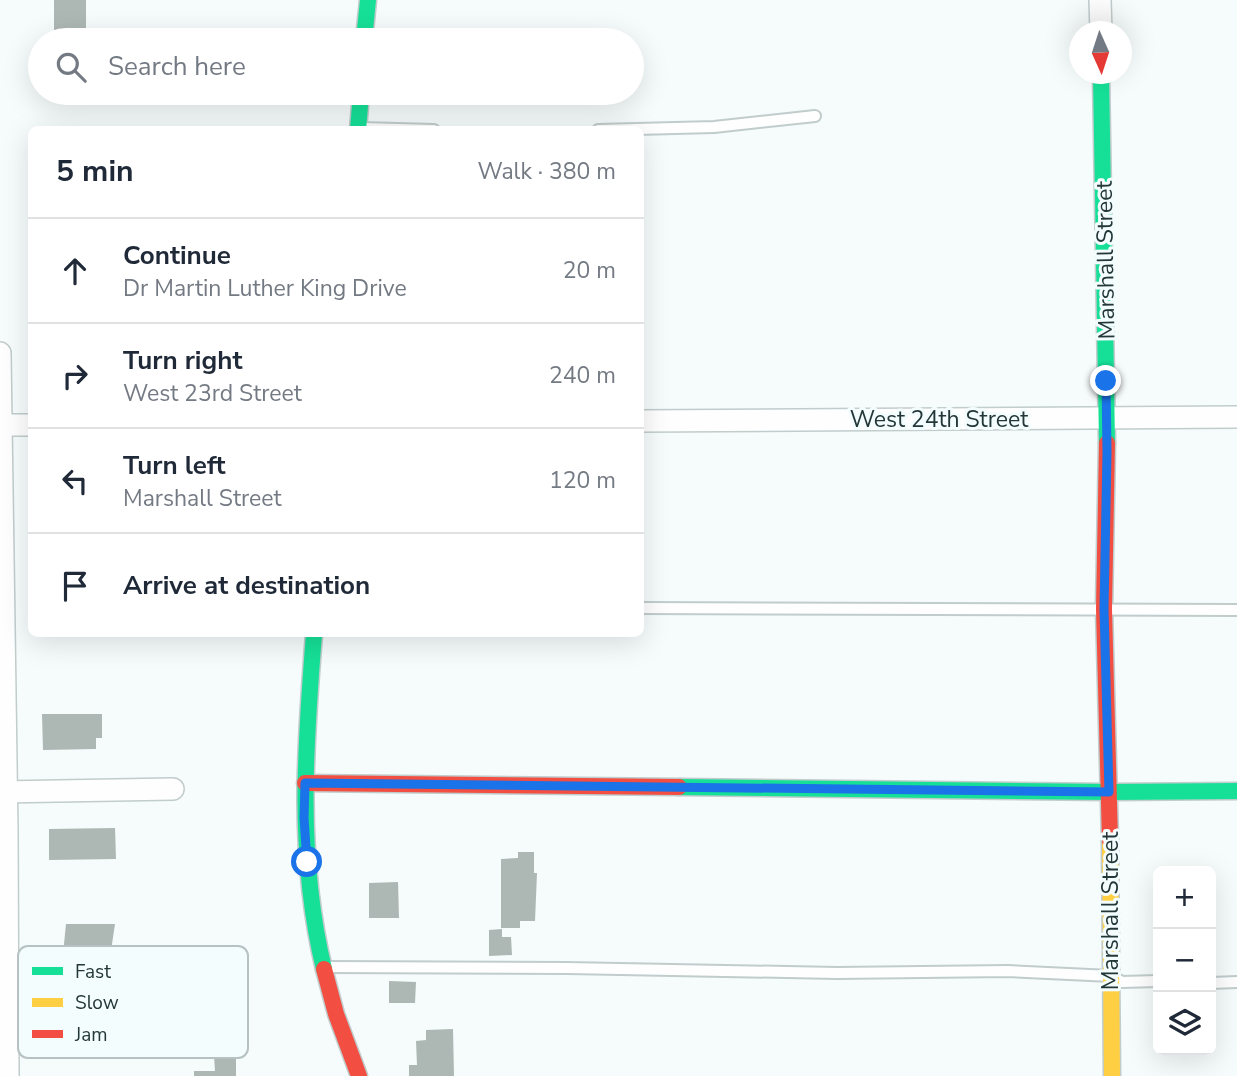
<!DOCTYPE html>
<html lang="en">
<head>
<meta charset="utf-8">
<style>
  :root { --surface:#fff; --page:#f2f2f3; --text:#1f2937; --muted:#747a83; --line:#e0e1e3 }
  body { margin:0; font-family:"Nunito Sans",sans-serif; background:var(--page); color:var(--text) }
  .controls { position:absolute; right:21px; bottom:21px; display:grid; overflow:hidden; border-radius:10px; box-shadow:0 7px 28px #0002 }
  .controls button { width:63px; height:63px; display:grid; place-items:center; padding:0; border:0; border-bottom:2px solid var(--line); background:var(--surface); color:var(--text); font:35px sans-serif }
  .compass { position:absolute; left:1069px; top:21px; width:63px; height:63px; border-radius:50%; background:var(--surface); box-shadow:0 7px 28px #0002; rotate:177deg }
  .stop { position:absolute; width:21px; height:21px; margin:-16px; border:5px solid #1a73e8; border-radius:50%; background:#fff }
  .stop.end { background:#1a73e8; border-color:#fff; box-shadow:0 2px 7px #0008 }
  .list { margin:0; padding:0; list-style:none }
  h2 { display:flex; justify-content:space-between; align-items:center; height:91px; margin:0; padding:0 28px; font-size:30px }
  h2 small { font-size:23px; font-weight:400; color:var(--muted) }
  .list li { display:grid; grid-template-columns:46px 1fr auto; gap:21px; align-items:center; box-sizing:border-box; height:105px; padding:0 28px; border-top:2px solid var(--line) }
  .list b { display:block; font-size:26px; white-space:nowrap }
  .list p { margin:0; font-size:23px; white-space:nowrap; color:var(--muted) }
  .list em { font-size:23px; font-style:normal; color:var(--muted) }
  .icon { flex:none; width:38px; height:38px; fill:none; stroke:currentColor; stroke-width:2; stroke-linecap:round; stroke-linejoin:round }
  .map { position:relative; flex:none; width:1237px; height:1076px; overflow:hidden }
  .search { position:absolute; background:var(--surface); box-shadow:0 7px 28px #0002; left:28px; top:28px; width:616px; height:77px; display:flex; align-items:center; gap:18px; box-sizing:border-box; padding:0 24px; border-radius:38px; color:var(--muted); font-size:26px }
  .panel { position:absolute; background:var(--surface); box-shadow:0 7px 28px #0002; left:28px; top:126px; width:616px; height:511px; border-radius:10px }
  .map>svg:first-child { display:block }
  .building { fill:#adb7b4 }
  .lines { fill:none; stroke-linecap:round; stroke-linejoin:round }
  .lane-casing { stroke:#c1cccc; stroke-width:14 }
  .street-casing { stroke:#c1cccc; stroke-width:24 }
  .fast-casing { stroke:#c1cccc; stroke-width:19 }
  .slow-casing { stroke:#c1cccc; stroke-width:19 }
  .jam-casing { stroke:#c1cccc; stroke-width:19 }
  .lane { stroke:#fefefe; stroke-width:10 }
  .street { stroke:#fefefe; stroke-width:21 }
  .fast { stroke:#16e098; stroke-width:16 }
  .slow { stroke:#ffcf43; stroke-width:16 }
  .jam { stroke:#f24e42; stroke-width:16 }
  .route { stroke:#1a73e8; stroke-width:9 }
  .labels { text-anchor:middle; stroke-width:6; stroke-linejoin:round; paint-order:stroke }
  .street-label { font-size:23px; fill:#243738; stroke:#f4fdfd }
  .key { fill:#f4fdfd; stroke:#b6c2c2; stroke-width:2 }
  .key-label { font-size:19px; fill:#243738 }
</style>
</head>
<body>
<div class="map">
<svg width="1237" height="1076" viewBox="0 0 1237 1076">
  <rect width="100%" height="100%" fill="#f6fbfb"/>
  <g class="building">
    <rect x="54" y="0" width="32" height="40"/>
    <path d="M42,714H102V738H96V749L43,750Z"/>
    <path d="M115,828L116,859L49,860V829Z"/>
    <path d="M518,852H534V873H537L535,921H520V928H501V859L518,858Z"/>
    <path d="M398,882L399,918H369V883Z"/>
    <path d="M66,924H115L112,944L115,964H68L64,944Z"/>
    <path d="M502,929V937H511L512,955L489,956V930Z"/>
    <path d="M389,981L416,982L415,1003H389Z"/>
    <path d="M453,1029L454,1076H409V1065H417L416,1041L426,1040V1030Z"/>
    <path d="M214,1056H236V1076H194V1071H215Z"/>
  </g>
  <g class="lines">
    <g class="lane-casing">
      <g id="lane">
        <path d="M361,128L434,130"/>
        <path d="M598,130L714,127L815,116"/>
        <path d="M640,608L1237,610"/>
        <path d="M326,967L567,968L837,973L1008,971L1111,976L1122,982L1158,981"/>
        <path d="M1211,983L1237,982"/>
      </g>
    </g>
    <g class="street-casing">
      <g id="street">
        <path d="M1100,0L1101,32"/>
        <path d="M0,353L7,831L8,1076"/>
        <path d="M640,421L1237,417"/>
        <path d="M0,425H32"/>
        <path d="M0,792L173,789"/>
      </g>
    </g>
    <g class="fast-casing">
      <g id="fast">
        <path d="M364,40L368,0"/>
        <path d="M1101,74L1107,443"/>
        <path d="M358,130L361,93"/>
        <path d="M314,634C305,747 297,858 324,969"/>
        <path d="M679,787L1109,792L1237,791"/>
      </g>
    </g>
    <g class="slow-casing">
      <path id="slow" d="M1110,841L1112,1076"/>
    </g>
    <g class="jam-casing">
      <g id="jam">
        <path d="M1107,443L1104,609L1110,841"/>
        <path d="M305,783L679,787"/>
        <path d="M324,969L336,1014L359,1076"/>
      </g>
    </g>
    <use href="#lane" class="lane"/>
    <use href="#street" class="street"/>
    <use href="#fast" class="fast"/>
    <use href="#slow" class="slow"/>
    <use href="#jam" class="jam"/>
  </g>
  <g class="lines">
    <path class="route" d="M307,862L304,818L305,783L1109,792L1104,609L1107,452L1106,381"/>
  </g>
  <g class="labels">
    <g class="street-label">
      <text transform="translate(1105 260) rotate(-91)" y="8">Marshall Street</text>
      <text x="939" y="427">West 24th Street</text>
      <text transform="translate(1110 911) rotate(-90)" y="8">Marshall Street</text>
    </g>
  </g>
  <rect x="18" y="946" width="230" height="112" rx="10" class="key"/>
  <rect x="32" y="967" width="31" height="8" fill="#16e098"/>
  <rect x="32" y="998" width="31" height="9" fill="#ffcf43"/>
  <rect x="32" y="1030" width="31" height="8" fill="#f24e42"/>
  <g class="key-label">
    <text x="75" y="978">Fast</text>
    <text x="75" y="1009">Slow</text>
    <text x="75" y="1041">Jam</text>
  </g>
</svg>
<div class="controls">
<button>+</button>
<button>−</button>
<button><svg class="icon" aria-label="layers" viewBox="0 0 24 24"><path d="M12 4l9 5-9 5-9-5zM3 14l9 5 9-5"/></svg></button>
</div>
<svg class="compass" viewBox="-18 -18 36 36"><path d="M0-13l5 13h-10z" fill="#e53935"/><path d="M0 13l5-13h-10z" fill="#747a83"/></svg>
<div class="stop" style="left:307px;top:862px"></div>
<div class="stop end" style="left:1106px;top:381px"></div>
<div class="search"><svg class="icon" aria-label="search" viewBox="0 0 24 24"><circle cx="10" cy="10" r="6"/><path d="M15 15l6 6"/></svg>Search here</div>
<section class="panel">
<h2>5 min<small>Walk · 380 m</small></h2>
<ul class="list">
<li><svg class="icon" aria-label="ahead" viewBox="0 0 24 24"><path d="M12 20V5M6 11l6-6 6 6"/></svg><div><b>Continue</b><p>Dr Martin Luther King Drive</p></div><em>20 m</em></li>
<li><svg class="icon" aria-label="right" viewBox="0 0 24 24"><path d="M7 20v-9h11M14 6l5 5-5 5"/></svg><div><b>Turn right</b><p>West 23rd Street</p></div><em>240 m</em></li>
<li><svg class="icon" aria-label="left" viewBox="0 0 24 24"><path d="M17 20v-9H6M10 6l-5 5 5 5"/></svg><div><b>Turn left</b><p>Marshall Street</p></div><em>120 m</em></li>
<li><svg class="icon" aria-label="arrive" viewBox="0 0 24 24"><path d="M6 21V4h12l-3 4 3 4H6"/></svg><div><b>Arrive at destination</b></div></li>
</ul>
</section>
</div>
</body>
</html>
